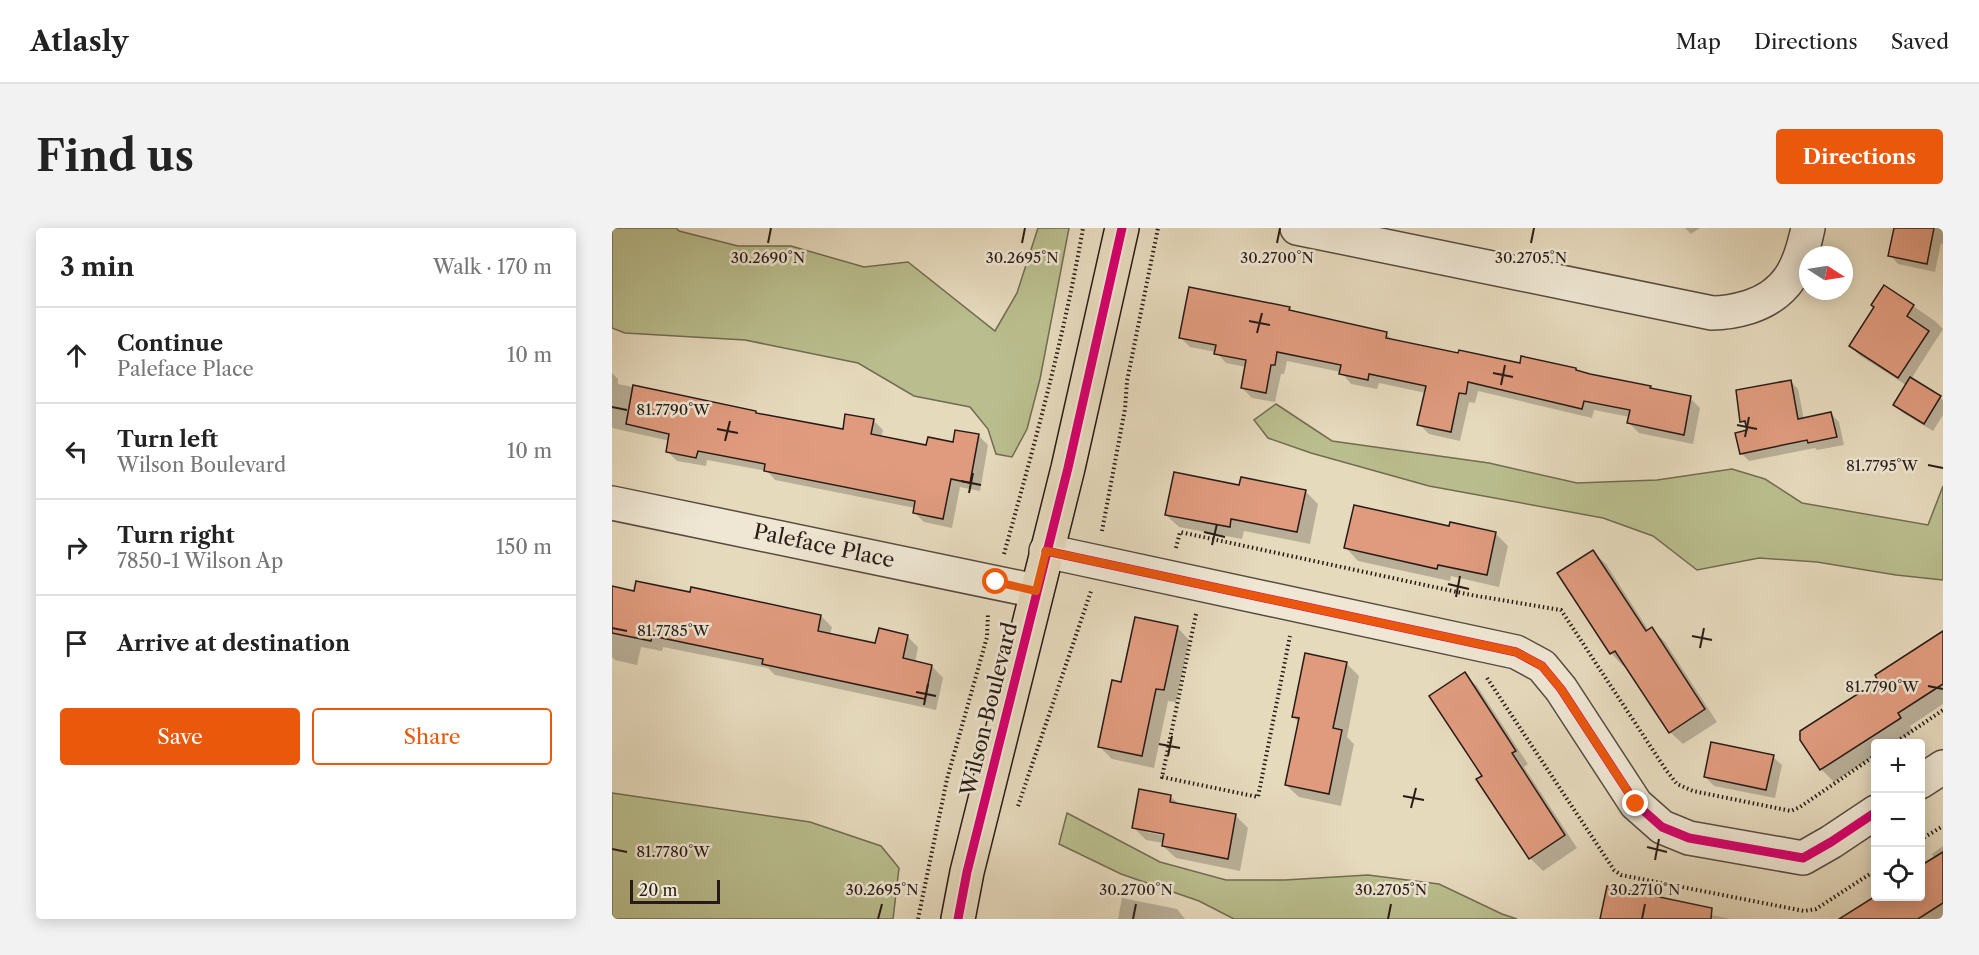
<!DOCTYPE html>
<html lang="en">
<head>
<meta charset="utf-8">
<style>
  :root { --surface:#fff; --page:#f2f2f2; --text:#222; --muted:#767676; --line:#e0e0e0; --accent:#ea580c }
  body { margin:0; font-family:"Libre Caslon Text",serif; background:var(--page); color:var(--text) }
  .controls { position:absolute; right:18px; bottom:18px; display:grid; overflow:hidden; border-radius:6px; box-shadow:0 3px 15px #0003 }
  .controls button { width:54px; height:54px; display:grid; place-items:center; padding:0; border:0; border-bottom:2px solid var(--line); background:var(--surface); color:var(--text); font:30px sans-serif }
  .compass { position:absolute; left:1187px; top:18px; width:54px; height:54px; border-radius:50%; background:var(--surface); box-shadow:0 3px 15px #0003; rotate:102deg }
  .scale { position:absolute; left:18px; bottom:15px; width:90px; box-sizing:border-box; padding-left:6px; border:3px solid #281b17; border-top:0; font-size:16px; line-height:21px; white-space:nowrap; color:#281b17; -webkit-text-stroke:4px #efe7d4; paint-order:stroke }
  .stop { position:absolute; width:18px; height:18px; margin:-14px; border:4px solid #ea580c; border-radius:50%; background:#fff }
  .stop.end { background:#ea580c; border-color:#fff; box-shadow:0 2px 6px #0008 }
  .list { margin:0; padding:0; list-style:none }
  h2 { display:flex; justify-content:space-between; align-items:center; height:78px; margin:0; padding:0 24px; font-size:26px }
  h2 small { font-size:20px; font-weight:400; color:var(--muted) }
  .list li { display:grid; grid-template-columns:39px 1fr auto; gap:18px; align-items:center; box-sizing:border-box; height:96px; padding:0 24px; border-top:2px solid var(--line) }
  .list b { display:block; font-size:22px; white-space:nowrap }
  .list p { margin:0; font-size:20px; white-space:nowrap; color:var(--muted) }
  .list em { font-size:20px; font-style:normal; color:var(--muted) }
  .actions { display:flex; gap:12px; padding:18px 24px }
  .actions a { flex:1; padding:14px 0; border:2px solid var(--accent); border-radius:6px; text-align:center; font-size:21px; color:var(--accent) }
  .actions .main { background:var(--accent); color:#fff }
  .icon { flex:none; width:33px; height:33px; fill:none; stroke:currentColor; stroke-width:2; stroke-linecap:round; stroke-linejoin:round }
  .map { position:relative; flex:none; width:1331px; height:691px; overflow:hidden; border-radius:6px }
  header { display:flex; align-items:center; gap:36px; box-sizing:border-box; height:84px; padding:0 30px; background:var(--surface); border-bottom:2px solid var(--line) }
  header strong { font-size:28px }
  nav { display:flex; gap:33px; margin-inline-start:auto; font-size:21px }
  .intro { display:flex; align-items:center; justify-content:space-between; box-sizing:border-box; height:144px; padding:0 36px }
  h1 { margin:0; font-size:42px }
  .button { padding:15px 27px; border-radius:6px; background:var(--accent); color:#fff; font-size:21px; font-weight:700 }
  main { display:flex; gap:36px; padding:0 36px }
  aside { flex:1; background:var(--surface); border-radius:6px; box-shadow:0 3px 15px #0003 }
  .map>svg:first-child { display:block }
  .green { fill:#babe8e; stroke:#716c52; stroke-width:1.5 }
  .shadow { fill:#0003; fill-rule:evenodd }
  .building { fill:#e09b7e; stroke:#281b17; stroke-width:1.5 }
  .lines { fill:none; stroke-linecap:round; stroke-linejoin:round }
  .minor-casing { stroke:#584b40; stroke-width:36 }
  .major-casing { stroke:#281b17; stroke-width:36 }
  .path { stroke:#281b17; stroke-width:4; stroke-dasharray:1.5 3; stroke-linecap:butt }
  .minor { stroke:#efe7d4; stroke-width:33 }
  .major { stroke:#e6dabd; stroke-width:33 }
  .cycleway-casing { stroke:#efe7d4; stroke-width:13 }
  .cycleway { stroke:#d6006c; stroke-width:9 }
  .route { stroke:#ea580c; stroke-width:8 }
  .ticks { fill:none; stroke:#281b17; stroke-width:2 }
  .labels { text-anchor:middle; stroke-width:5; stroke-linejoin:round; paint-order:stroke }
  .street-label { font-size:21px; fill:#281b17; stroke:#efe7d4 }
  .ticks-label { font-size:15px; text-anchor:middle; fill:#281b17; stroke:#efe7d4; stroke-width:5; stroke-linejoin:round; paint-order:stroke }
</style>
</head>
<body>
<header>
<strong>Atlasly</strong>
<nav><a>Map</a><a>Directions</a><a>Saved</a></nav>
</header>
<div class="intro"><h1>Find us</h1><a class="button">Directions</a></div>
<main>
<aside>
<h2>3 min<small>Walk · 170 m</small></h2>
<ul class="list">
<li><svg class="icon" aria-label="ahead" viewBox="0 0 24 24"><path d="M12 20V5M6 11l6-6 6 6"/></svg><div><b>Continue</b><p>Paleface Place</p></div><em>10 m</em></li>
<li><svg class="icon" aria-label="left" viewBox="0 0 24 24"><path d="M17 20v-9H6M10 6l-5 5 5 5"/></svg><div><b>Turn left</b><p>Wilson Boulevard</p></div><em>10 m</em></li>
<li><svg class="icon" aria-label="right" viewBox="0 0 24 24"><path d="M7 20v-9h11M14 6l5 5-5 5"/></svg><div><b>Turn right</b><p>7850-1 Wilson Ap</p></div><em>150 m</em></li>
<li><svg class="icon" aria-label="arrive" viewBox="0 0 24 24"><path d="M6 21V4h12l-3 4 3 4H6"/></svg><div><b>Arrive at destination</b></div></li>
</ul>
<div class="actions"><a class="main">Save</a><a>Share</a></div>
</aside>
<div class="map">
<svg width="1331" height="691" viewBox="0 0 1331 691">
  <rect width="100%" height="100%" fill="#e6dabd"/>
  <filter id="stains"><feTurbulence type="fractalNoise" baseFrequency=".00333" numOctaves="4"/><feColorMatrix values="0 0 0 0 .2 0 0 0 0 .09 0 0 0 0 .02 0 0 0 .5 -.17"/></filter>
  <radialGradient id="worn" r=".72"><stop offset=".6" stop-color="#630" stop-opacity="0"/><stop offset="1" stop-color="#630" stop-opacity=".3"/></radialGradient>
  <g class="green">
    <path d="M0,0H64L67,3L126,18H179L252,39L296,34L383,103L405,65L426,0H457L428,151L415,201L400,229L384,226L376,201L358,179L302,168L246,135L133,112L13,105L0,100Z"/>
    <path d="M664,176L720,213L877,235L965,255L1045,252L1120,241L1153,251L1190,275L1316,297L1331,258V352L1284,347L1205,334L1147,330L1085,342L1041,308L991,290L817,258L699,225L656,210L642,192Z"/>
    <path d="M0,565L198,594L269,618L287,640L281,691H0Z"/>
    <path d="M455,585L548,634L614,652H673L756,647L827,656L890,686L905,691H622L587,673L509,646L447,616Z"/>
  </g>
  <g class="shadow">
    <path d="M1073,0H1088L1079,6Z"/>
    <path d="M1283,0H1331V16L1329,15L1323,44L1286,36L1278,27Z"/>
    <path d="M1273,59L1323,93L1331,101L1299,151L1331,172V187L1321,203L1291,185L1282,176L1294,157L1247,127L1239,118L1264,79Z"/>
    <path d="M677,80L681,84L774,106L782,113L847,127L965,144L1038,159L1041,162L1078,170L1088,180L1081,216L1027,205L1017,195L1018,189L982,182L980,190L866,163L863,175L857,174L848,213L817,206L807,196L814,165L767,155L765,161L739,156L729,144L675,133L672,146H669L663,174L640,170L630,160L634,139L614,135L604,124L578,119L568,109Z"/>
    <path d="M0,145L6,151V156L144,184L146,187L232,202L261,192L271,202L269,210L315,219L342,216L367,208L376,217L368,263L348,259L340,300L312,294L302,284L303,280L163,252L155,243L95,232L94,238L65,233L55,223L58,213L0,200Z"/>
    <path d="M1178,153L1186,161L1192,192L1219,186L1227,194L1232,217L1205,222L1203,220L1137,233L1129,225L1137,203L1136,200L1130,193Z"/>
    <path d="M628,259L693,263L706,276L698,316L632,303L630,311L567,299L554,287Z"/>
    <path d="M838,300L884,306L896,318L887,359L839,348L838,353L746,333L734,320Z"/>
    <path d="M981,324L994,336L1037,403L1040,401L1053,414L1105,494L1071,516L1058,504L1014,436L1011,438L999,425L947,346Z"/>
    <path d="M0,360L209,388L220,399L218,407L264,417L295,408L306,419L303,435L320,438L331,450L324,482L163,447L156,440L51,419L50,423L29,419L25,437L3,432L0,429Z"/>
    <path d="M565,399L577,412L564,474L556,473L542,540L500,531L487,518L510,456Z"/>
    <path d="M1331,405V476L1298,498L1301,503L1281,516H1264V527L1222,554L1209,541L1186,506L1268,453Z"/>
    <path d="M694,427L735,436L747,448L735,509L742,516L729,578L687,569L674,557L687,495L681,488Z"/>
    <path d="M852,446L865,458L916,536L912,539L965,620L931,643L918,630L867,551L872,548Z"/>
    <path d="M1161,529L1170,537L1163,570L1102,558L1093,549Z"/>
    <path d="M558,568L568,577L623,587L636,600L628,643L564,630L551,618L552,615L534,612L521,599ZM534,601L560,606L559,609L534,604Z"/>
    <path d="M1331,618V691H1245L1241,684L1264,668H1308L1323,631L1320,626Z"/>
    <path d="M510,670L565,681L573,691H506Z"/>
    <path d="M1095,686L1119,691H989Z"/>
  </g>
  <g class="building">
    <path d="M1282,0H1322L1315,36L1276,28Z"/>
    <path d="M1272,57L1302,77L1295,88L1317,103L1286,150L1237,118L1262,79L1259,77Z"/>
    <path d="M577,59L678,79L677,82L775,104L774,110L846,125L847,122L908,135L909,128L964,140V142L978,146L1039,158L1038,160L1079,168L1072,207L1015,195L1018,182L972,173L970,181L856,154L854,166L847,165L839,204L805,197L814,158L757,146L756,152L727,146L729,137L665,124L663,137H659L654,165L629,160L634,132L602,126L604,117L567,110Z"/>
    <path d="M1298,149L1329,168L1312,196L1281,177Z"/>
    <path d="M1179,152L1186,191L1219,184L1225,209L1196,215L1195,212L1128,226L1123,205L1135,202L1133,193L1128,194L1124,162Z"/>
    <path d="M21,157L144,183V185L231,201L233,186L262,191L259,206L314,217L316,209L341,214L343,202L367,206L358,255L339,251L331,291L301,285L303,273L152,243L153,236L86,223L84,230L54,224L57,206L14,196Z"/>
    <path d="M562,244L627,257L629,249L694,262L685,304L619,291L618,299L553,287Z"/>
    <path d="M742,277L837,298L838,294L884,304L875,347L826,337L825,341L732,320Z"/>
    <path d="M981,322L1034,403L1040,399L1093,481L1057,505L1003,423L998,426L945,345Z"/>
    <path d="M24,353L78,364L79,359L209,387L206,403L263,415L267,400L296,407L291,430L320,437L313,471L150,436L151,431L40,408L39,413L0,405V358L22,363Z"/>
    <path d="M523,389L566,398L552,462L544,461L530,528L486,519L500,452L509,454Z"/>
    <path d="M1331,403V456L1286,485L1289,490L1208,542L1188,512V503L1266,453L1263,447Z"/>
    <path d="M693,425L735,434L721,500L730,502L717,566L673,557L687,490L680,489Z"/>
    <path d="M853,444L904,523L900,525L953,607L917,631L864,551L870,548L817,468Z"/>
    <path d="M1099,514L1162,527L1154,562L1092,549Z"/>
    <path d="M527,561L559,567L558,574L624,586L616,631L550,618L552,606L520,600Z"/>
    <path d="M1331,624V675L1306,691H1227L1262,669H1308V638Z"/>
    <path d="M995,658L1100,680L1099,691H988Z"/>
  </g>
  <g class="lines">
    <g class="minor-casing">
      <g id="minor">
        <path d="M685,0L1100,85C1114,85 1124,83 1137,79C1177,66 1188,38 1196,0"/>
        <path d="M0,275L424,363"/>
        <path d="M434,323L904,424L930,438L949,461L1024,576L1050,599L1077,610L1191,630L1219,614L1264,584"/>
        <path d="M1308,554L1331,539"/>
      </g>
    </g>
    <g class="major-casing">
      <path id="major" d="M346,691L355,644L456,240L510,0"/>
    </g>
    <g class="path">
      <path d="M490,303L513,181L515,153L546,0"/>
      <path d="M564,320L568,304L859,367L949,382L1054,542L1065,556L1081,563L1179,583L1188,579L1264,527"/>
      <path d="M392,326C422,218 452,110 471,0"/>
      <path d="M584,386L550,549L646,569L678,408"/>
      <path d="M875,450L1002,642L1009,647L1192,683L1204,681L1264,642"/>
      <path d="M1281,516L1331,482"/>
      <path d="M406,578L479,363"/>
      <path d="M1308,612L1331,598"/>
      <path d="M306,691L335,551L375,409L376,385"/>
    </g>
    <use href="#minor" class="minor"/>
    <use href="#major" class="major"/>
    <g class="cycleway-casing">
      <g id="cycleway">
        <path d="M434,323L904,424L930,438L949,461L1024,576L1050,599L1077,610L1191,630L1219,614L1264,584"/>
        <path d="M346,691L355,644L456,240L510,0"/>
      </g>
    </g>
    <use href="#cycleway" class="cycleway"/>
  </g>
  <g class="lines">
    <path class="route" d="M384,354L424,363L434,323L904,424L930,438L949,461L1024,576"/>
  </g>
  <path class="ticks" d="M156,15L159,0M410,15L413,0M665,15L668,0M919,15L922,0M637,93L658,97M645,105L650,85M881,145L901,149M889,157L893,137M0,179L15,182M1125,197L1145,201M105,201L126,205M1133,209L1137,189M113,213L118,193M1316,237L1331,240M349,253L369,257M357,265L361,245M592,304L613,309M600,317L605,296M836,356L857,361M844,369L848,348M0,400L15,403M1080,408L1100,412M1088,420L1092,400M1316,458L1331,461M304,464L324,468M312,477L316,456M547,516L568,520M556,528L560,508M791,568L812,572M799,580L804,560M1035,619L1055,624M0,621L15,624M1043,632L1047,611M266,691L270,676M521,691L524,676M776,691L779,676M1030,691L1033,676"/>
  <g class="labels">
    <g class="street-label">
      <text transform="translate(212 318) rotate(12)" y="7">Paleface Place</text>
      <text transform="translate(377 481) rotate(-76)" y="7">Wilson Boulevard</text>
    </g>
  </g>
  <g class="ticks-label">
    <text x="156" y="35">30.2690°N</text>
    <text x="410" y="35">30.2695°N</text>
    <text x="665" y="35">30.2700°N</text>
    <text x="919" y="35">30.2705°N</text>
    <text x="61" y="187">81.7790°W</text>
    <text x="1270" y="243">81.7795°W</text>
    <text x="61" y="408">81.7785°W</text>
    <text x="1270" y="464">81.7790°W</text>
    <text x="61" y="629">81.7780°W</text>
    <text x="270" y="667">30.2695°N</text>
    <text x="524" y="667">30.2700°N</text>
    <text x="779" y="667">30.2705°N</text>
    <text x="1033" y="667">30.2710°N</text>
  </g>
  <rect width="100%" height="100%" filter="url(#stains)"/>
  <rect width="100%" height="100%" fill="url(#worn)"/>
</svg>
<div class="controls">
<button>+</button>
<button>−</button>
<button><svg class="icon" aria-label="locate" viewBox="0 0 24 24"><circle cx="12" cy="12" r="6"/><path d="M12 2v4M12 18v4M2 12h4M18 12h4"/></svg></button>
</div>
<svg class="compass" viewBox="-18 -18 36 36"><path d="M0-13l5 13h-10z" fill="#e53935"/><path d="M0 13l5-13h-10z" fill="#767676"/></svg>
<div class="scale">20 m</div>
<div class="stop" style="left:384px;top:354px"></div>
<div class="stop end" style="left:1024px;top:576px"></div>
</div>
</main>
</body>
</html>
